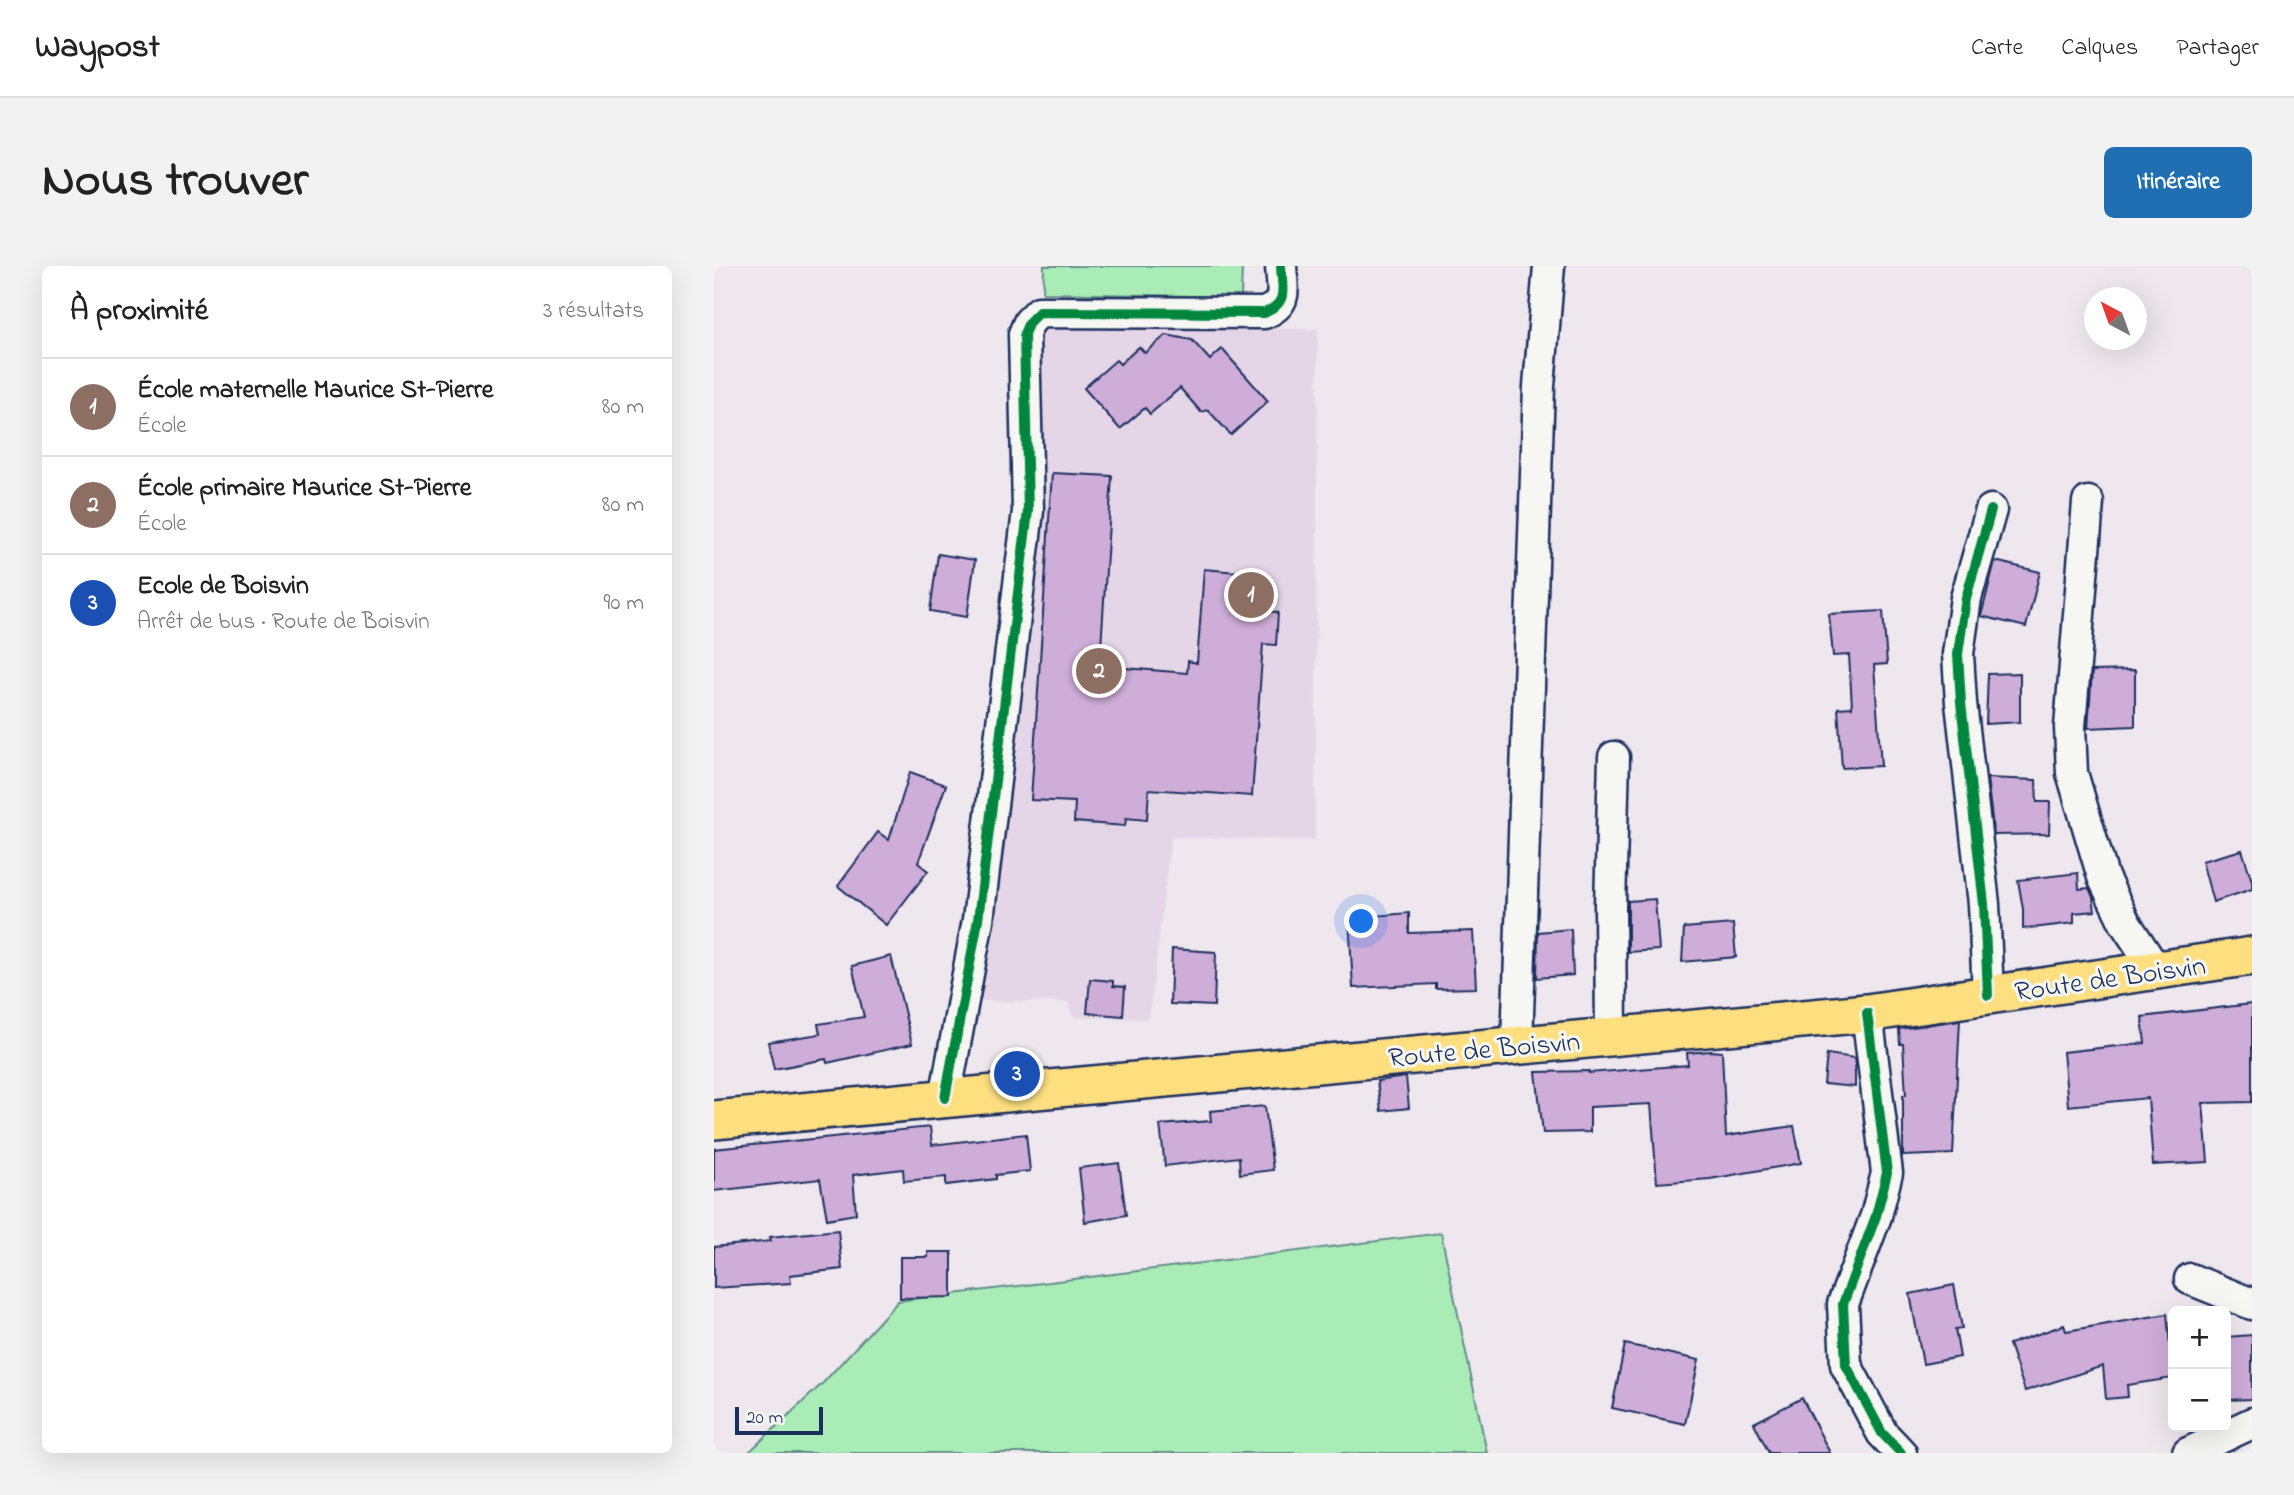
<!DOCTYPE html>
<html lang="fr">
<head>
<meta charset="utf-8">
<style>
  :root { --surface:#fff; --page:#f2f2f2; --text:#222; --muted:#767676; --line:#e0e0e0; --accent:#1f6fb2 }
  body { margin:0; font-family:"Indie Flower",sans-serif; background:var(--page); color:var(--text) }
  .controls { position:absolute; right:21px; bottom:21px; display:grid; overflow:hidden; border-radius:10px; box-shadow:0 7px 28px #0002 }
  .controls button { width:63px; height:63px; display:grid; place-items:center; padding:0; border:0; border-bottom:2px solid var(--line); background:var(--surface); color:var(--text); font:35px sans-serif }
  .compass { position:absolute; left:1370px; top:21px; width:63px; height:63px; border-radius:50%; background:var(--surface); box-shadow:0 7px 28px #0002; rotate:319deg }
  .scale { position:absolute; left:21px; bottom:18px; width:88px; box-sizing:border-box; padding-left:7px; border:4px solid #1b2f5e; border-top:0; font-size:19px; line-height:24px; white-space:nowrap; color:#1b2f5e; -webkit-text-stroke:5px #f6f6f2; paint-order:stroke }
  .you { position:absolute; left:648px; top:656px; width:24px; height:24px; margin:-18px; border:5px solid #fff; border-radius:50%; background:#1a73e8; box-shadow:0 0 0 10px #1a73e833 }
  .badge { display:grid; place-items:center; width:46px; height:46px; border-radius:50%; background:var(--accent); color:#fff; font-size:23px; font-weight:700 }
  .pin { position:absolute; translate:-50% -50%; border:4px solid #fff; box-shadow:0 2px 7px #0006 }
  .list { margin:0; padding:0; list-style:none }
  h2 { display:flex; justify-content:space-between; align-items:center; height:91px; margin:0; padding:0 28px; font-size:30px }
  h2 small { font-size:23px; font-weight:400; color:var(--muted) }
  .list li { display:grid; grid-template-columns:46px 1fr auto; gap:21px; align-items:center; box-sizing:border-box; height:98px; padding:0 28px; border-top:2px solid var(--line) }
  .list b { display:block; font-size:26px; white-space:nowrap }
  .list p { margin:0; font-size:23px; white-space:nowrap; color:var(--muted) }
  .list em { font-size:23px; font-style:normal; color:var(--muted) }
  .map { position:relative; flex:none; width:1538px; height:1187px; overflow:hidden; border-radius:10px }
  header { display:flex; align-items:center; gap:42px; box-sizing:border-box; height:98px; padding:0 35px; background:var(--surface); border-bottom:2px solid var(--line) }
  header strong { font-size:33px }
  nav { display:flex; gap:38px; margin-inline-start:auto; font-size:24px }
  .intro { display:flex; align-items:center; justify-content:space-between; box-sizing:border-box; height:168px; padding:0 42px }
  h1 { margin:0; font-size:49px }
  .button { padding:18px 32px; border-radius:10px; background:var(--accent); color:#fff; font-size:24px; font-weight:700 }
  main { display:flex; gap:42px; padding:0 42px }
  aside { flex:1; background:var(--surface); border-radius:10px; box-shadow:0 7px 28px #0002 }
  .map>svg:first-child { display:block }
  .built { fill:#e4d6e7 }
  .green { fill:#aaecb6; stroke:#628e8a; stroke-width:2 }
  .building { fill:#ceadd9; stroke:#1b2f5e; stroke-width:2 }
  .lines { fill:none; stroke-linecap:round; stroke-linejoin:round }
  .minor-casing { stroke:#1b2f5e; stroke-width:35 }
  .major-casing { stroke:#1b2f5e; stroke-width:42 }
  .minor { stroke:#f6f6f2; stroke-width:30 }
  .major { stroke:#fddf80; stroke-width:37 }
  .cycleway-casing { stroke:#f6f6f2; stroke-width:15 }
  .cycleway { stroke:#00873e; stroke-width:10 }
  .labels { text-anchor:middle; stroke-width:6; stroke-linejoin:round; paint-order:stroke }
  .street-label { font-size:28px; fill:#1b2f5e; stroke:#f6f6f2 }
</style>
</head>
<body>
<header>
<strong>Waypost</strong>
<nav><a>Carte</a><a>Calques</a><a>Partager</a></nav>
</header>
<div class="intro"><h1>Nous trouver</h1><a class="button">Itinéraire</a></div>
<main>
<aside>
<h2>À proximité<small>3 résultats</small></h2>
<ul class="list">
<li><span class="badge" style="background:#8d6e63">1</span><div><b>École maternelle Maurice St-Pierre</b><p>École</p></div><em>80 m</em></li>
<li><span class="badge" style="background:#8d6e63">2</span><div><b>École primaire Maurice St-Pierre</b><p>École</p></div><em>80 m</em></li>
<li><span class="badge" style="background:#1a4fb4">3</span><div><b>Ecole de Boisvin</b><p>Arrêt de bus · Route de Boisvin</p></div><em>90 m</em></li>
</ul>
</aside>
<div class="map">
<svg width="1538" height="1187" viewBox="0 0 1538 1187">
  <rect width="100%" height="100%" fill="#eee7ed"/>
  <filter id="ink" filterUnits="userSpaceOnUse"><feTurbulence type="fractalNoise" baseFrequency=".0143" numOctaves="2"/><feDisplacementMap in="SourceGraphic" scale="14" xChannelSelector="R" yChannelSelector="G"/><feConvolveMatrix kernelMatrix="1 2 1 2 8 2 1 2 1" color-interpolation-filters="sRGB"/></filter>
  <g filter="url(#ink)">
    <path class="built" d="M327,59L604,63L601,574L457,571L435,753L359,751L354,736L263,735L323,239Z"/>
    <g class="green">
      <path d="M330,0H528L527,31L329,27Z"/>
      <path d="M727,967L773,1187H34L109,1117L184,1035Z"/>
    </g>
    <g class="building">
      <path d="M452,69L478,74L496,94L508,83L554,135L517,169L494,144L487,146L466,122L436,148L431,142L406,163L370,122L402,94L406,98L425,81L431,87Z"/>
      <path d="M338,207L398,210L386,397L411,399V402L473,407L474,395L483,397L490,303L523,306L520,343L564,346L562,379L549,378L538,530L435,523L433,554L412,552L411,560L360,556L361,536L317,534Z"/>
      <path d="M224,288L261,294L253,351L216,345Z"/>
      <path d="M1281,295L1326,306L1312,361L1267,350Z"/>
      <path d="M1169,345L1173,398L1160,399L1167,500L1128,502L1124,442L1138,441L1135,389L1119,390L1115,348Z"/>
      <path d="M1421,404V460L1374,462L1378,405Z"/>
      <path d="M1306,407V456L1272,458L1274,408Z"/>
      <path d="M196,506L232,519L204,597L214,605L172,659L124,620L164,566L175,574Z"/>
      <path d="M1273,512L1322,514L1323,536H1336L1335,568L1280,569Z"/>
      <path d="M1528,584L1538,615V623L1499,636L1488,595Z"/>
      <path d="M1364,607L1365,623L1375,622L1379,631L1381,645L1360,647V657L1309,663V643L1304,614Z"/>
      <path d="M941,633L945,684L914,686V635Z"/>
      <path d="M695,647V667L759,665L762,722L722,723V718L639,722L635,652Z"/>
      <path d="M1019,658L1022,691L968,696L970,662Z"/>
      <path d="M857,663L859,709L823,712L824,666Z"/>
      <path d="M458,683L502,686L500,740L456,738Z"/>
      <path d="M177,690L198,778L113,797L112,793L60,803L54,776L106,768L104,758L150,751L138,700Z"/>
      <path d="M376,713L399,715V720L411,721L409,750L373,747Z"/>
      <path d="M1538,738V836L1489,837L1494,896L1439,899L1434,832L1354,840L1349,786L1431,777L1428,751Z"/>
      <path d="M1246,754L1239,888L1189,890V829H1192L1189,778H1186L1185,763Z"/>
      <path d="M997,785L1008,786L1012,870L1080,860L1087,897L996,913L943,917L937,838L876,841V866L829,867L822,806L875,805V807L974,799L973,787Z"/>
      <path d="M1113,788L1141,792V821L1110,818Z"/>
      <path d="M692,811L695,842L667,845L663,815Z"/>
      <path d="M551,840L559,904L526,908L525,891L451,900L446,859L497,855L496,845Z"/>
      <path d="M216,861L218,879L312,868L316,905L282,909V913L232,919V911L190,915L189,903L139,909L142,948L113,953L106,913L0,925V883Z"/>
      <path d="M405,897L412,949L371,956L365,902Z"/>
      <path d="M124,964L128,1003L76,1009L77,1017L0,1022V981L57,975L56,971Z"/>
      <path d="M214,986H238V1031L186,1032V991H214Z"/>
      <path d="M1240,1019L1248,1062L1241,1063L1246,1091L1209,1098L1196,1028Z"/>
      <path d="M1453,1048L1459,1112L1413,1119L1414,1131L1392,1133L1389,1100L1311,1125L1295,1078L1350,1059L1352,1065Z"/>
      <path d="M1538,1069V1133L1512,1134V1071Z"/>
      <path d="M911,1078L985,1094L971,1158L898,1142Z"/>
      <path d="M1088,1132L1116,1187H1055L1040,1157Z"/>
    </g>
    <g class="lines">
      <g class="minor-casing">
        <g id="minor">
          <path d="M1374,236L1356,461L1358,507L1389,611L1411,657L1442,704"/>
          <path d="M1274,729L1270,638L1247,437L1244,388L1252,332L1277,244"/>
          <path d="M1153,747L1173,907L1162,950L1129,1038L1132,1099L1168,1167L1187,1187"/>
          <path d="M897,770L896,641L900,491"/>
          <path d="M803,779L825,120L835,0"/>
          <path d="M231,832L264,654L314,245L310,68L315,56L325,46L550,47C575,37 568,23 567,0"/>
          <path d="M1476,1013L1538,1038"/>
          <path d="M1474,1187L1538,1157"/>
        </g>
      </g>
      <g class="major-casing">
        <path id="major" d="M0,854L1153,747L1538,690"/>
      </g>
      <use href="#minor" class="minor"/>
      <use href="#major" class="major"/>
      <g class="cycleway-casing">
        <g id="cycleway">
          <path d="M1274,729L1270,638L1247,437L1244,388L1252,332L1277,244"/>
          <path d="M1153,747L1173,907L1162,950L1129,1038L1132,1099L1168,1167L1187,1187"/>
          <path d="M231,832L264,654L314,245L310,68L315,56L325,46L550,47C575,37 568,23 567,0"/>
        </g>
      </g>
      <use href="#cycleway" class="cycleway"/>
    </g>
  </g>
  <g class="labels">
    <g class="street-label">
      <text transform="translate(1396 711) rotate(-8)" y="10">Route de Boisvin</text>
      <text transform="translate(770 782) rotate(-5)" y="10">Route de Boisvin</text>
    </g>
  </g>
</svg>
<div class="controls">
<button>+</button>
<button>−</button>
</div>
<svg class="compass" viewBox="-18 -18 36 36"><path d="M0-13l5 13h-10z" fill="#e53935"/><path d="M0 13l5-13h-10z" fill="#767676"/></svg>
<div class="scale">20 m</div>
<div class="you"></div>
<div class="pin badge" style="left:537px;top:329px;background:#8d6e63">1</div>
<div class="pin badge" style="left:385px;top:405px;background:#8d6e63">2</div>
<div class="pin badge" style="left:303px;top:808px;background:#1a4fb4">3</div>
</div>
</main>
</body>
</html>
